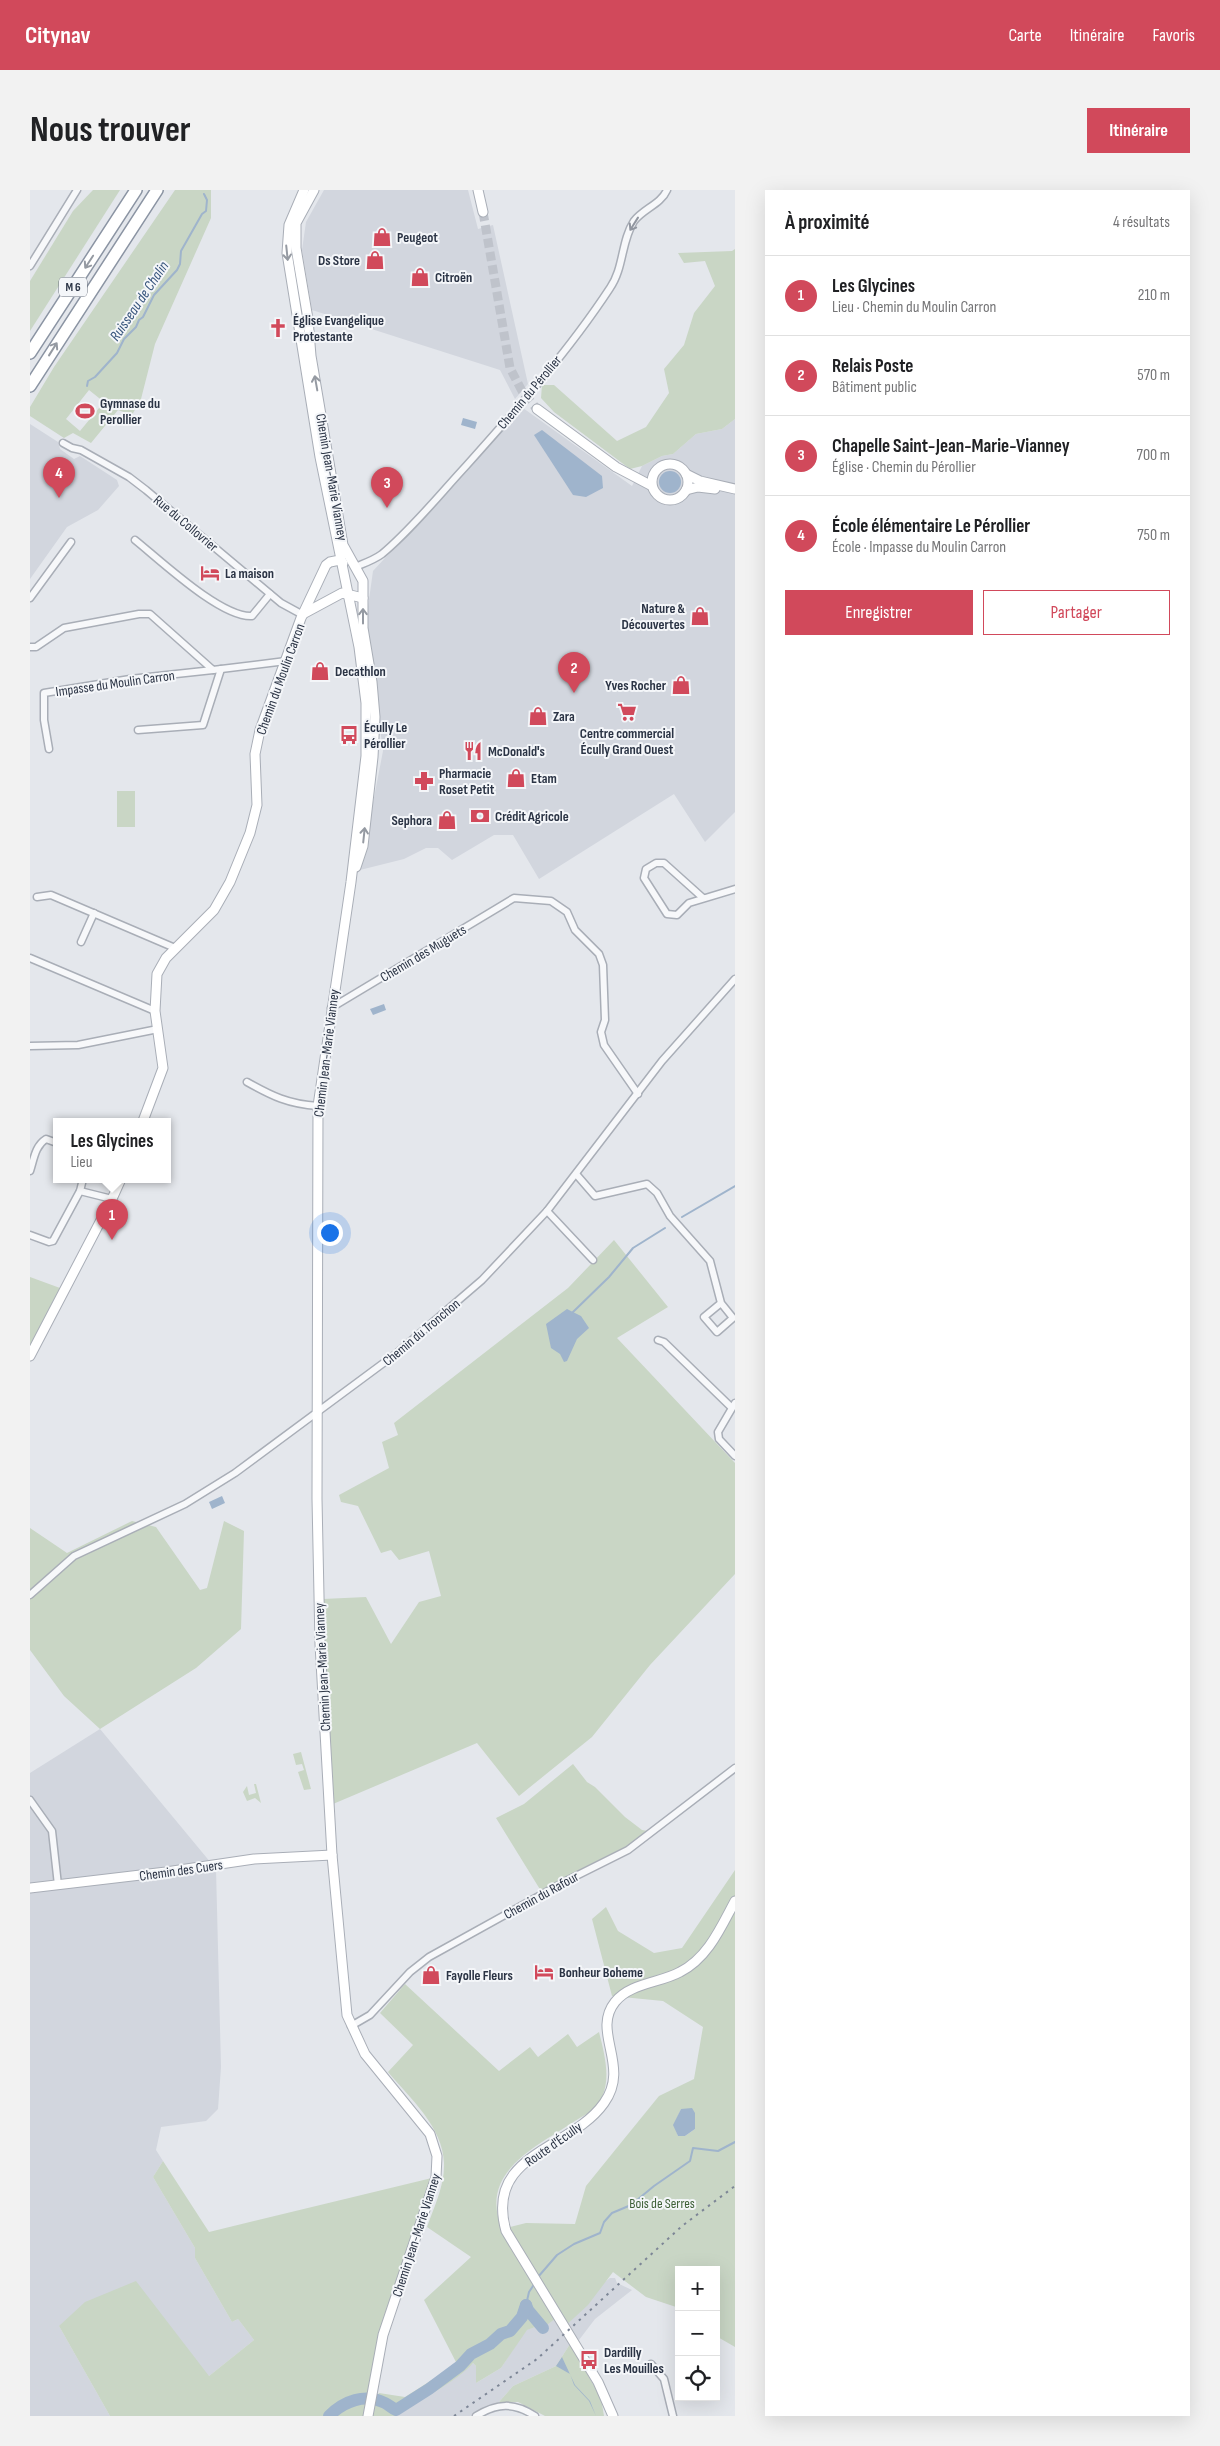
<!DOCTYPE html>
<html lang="fr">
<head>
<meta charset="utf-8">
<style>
  :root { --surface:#fff; --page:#f2f2f2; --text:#202124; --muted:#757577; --line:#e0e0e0; --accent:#d1495b }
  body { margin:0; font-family:"Sofia Sans Condensed",sans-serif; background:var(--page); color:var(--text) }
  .controls { position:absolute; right:15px; bottom:15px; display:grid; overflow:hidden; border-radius:0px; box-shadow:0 5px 20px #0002 }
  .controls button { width:45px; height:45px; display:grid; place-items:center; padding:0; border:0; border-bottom:1px solid var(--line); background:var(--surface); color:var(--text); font:25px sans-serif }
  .you { position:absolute; left:299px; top:1042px; width:18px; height:18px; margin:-12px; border:4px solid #fff; border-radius:50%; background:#1a73e8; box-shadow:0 0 0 8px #1a73e833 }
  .badge { display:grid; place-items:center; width:32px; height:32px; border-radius:50%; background:var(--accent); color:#fff; font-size:16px; font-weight:700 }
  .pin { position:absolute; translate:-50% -41px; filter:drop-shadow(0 1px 2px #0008) }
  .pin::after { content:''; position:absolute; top:26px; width:18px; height:15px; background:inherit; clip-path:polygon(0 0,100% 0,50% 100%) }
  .popup { position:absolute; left:23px; top:928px; width:118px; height:65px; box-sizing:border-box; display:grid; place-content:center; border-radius:0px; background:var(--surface); filter:drop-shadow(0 1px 4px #0005); font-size:16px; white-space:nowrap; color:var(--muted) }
  .popup b { font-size:19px; color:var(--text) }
  .popup::after { content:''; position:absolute; left:50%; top:100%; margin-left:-10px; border:10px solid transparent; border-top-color:var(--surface) }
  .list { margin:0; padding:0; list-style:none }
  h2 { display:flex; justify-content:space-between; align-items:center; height:65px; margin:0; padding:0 20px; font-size:21px }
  h2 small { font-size:16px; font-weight:400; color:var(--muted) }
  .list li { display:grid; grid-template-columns:32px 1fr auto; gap:15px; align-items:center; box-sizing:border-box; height:80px; padding:0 20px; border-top:1px solid var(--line) }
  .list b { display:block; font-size:19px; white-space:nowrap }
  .list p { margin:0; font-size:16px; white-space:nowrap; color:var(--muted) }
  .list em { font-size:16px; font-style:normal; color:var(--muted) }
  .actions { display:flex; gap:10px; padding:15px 20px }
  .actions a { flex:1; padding:11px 0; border:1px solid var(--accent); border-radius:0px; text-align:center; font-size:18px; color:var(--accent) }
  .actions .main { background:var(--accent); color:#fff }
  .icon { flex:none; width:28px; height:28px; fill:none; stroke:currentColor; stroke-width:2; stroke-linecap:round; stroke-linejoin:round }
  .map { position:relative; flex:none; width:705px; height:2226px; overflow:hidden; border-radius:0px }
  header { display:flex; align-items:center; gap:30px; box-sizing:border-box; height:70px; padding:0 25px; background:var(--accent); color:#fff }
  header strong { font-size:24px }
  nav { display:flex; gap:28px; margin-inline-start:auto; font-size:18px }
  .intro { display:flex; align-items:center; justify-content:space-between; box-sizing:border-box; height:120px; padding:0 30px }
  h1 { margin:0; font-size:35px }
  .button { padding:12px 22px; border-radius:0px; background:var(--accent); color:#fff; font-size:18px; font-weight:700 }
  main { display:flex; gap:30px; padding:0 30px }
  aside { flex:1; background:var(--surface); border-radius:0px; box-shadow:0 5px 20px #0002 }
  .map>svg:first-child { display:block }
  .built { fill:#d2d6de }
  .green { fill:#c9d6c5; fill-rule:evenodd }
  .water { fill:#9fb4cc }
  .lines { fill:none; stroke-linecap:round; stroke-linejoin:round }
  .stream { stroke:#9fb4cc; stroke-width:2 }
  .river { stroke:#9fb4cc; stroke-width:12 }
  .secondary-tunnel { stroke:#bfc3cb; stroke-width:9; stroke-dasharray:9 4.5; stroke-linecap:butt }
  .street-casing { stroke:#a9aeb7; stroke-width:9 }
  .secondary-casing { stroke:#a9aeb7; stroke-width:11 }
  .highway-casing { stroke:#8b94a3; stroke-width:14 }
  .street { stroke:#f7f8fa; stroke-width:6 }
  .secondary { stroke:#fff; stroke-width:9 }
  .highway { stroke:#fff; stroke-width:11 }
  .rail { stroke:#7d8696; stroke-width:2; stroke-dasharray:2.5 5; stroke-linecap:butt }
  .oneway { stroke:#9196a0 }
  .oneway2 { stroke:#959aa2 }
  .labels { text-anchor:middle; stroke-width:4; stroke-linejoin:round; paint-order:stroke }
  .shield { fill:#f4f6f9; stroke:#676e7b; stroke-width:1 }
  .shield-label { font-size:12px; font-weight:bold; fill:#2b3445 }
  .poi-label { font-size:14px; font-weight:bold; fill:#2b3445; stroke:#f4f6f9; text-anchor:start }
  .street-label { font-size:14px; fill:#2b3445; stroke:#f4f6f9 }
  .park-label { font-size:14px; fill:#3f6138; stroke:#f4f6f9 }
  .water-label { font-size:15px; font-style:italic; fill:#34527a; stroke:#f4f6f9 }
</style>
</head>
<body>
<header>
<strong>Citynav</strong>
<nav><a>Carte</a><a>Itinéraire</a><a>Favoris</a></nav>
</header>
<div class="intro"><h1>Nous trouver</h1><a class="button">Itinéraire</a></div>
<main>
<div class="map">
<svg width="705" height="2226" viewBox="0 0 705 2226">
  <rect width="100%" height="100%" fill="#e4e7ec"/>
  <g class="built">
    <path d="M294,0H438L448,39L463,35L498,194L485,209L470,180L282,120L272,60L276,32Z"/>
    <path d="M493,218L602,296L612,276L632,266L643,264L666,244L692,239L705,229V622L675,652L644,604L509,689L483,645H464L422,670L408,658H396L374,669L330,680L353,561L336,431L343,381Z"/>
    <path d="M0,234L28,252L30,259L44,269L50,266L87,290L89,296L68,320L37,337L0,389Z"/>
    <path d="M70,1539L186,1679L191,1877L188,1919L176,1931L131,1937L126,1960L133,1971L123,1987L165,2058V2068L202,2132L208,2129L224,2150L179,2186L29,2136L80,2226H0V1583Z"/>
    <path d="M580,2088H585L587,2093L602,2100L565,2129L549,2150L542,2143L540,2154L526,2176L483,2196L469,2212L440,2226H366L363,2220L374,2219L423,2189L443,2173L446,2176V2193L471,2178L496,2140L508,2136L511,2139Z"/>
  </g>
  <g class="green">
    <path d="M63,0H90L0,141V91L43,21Z"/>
    <path d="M145,0H181V28L125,154L111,209L102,225L88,220L61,253L43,243L34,248L0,226V217L24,177ZM59,200L74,212L50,241L36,229Z"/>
    <path d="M705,59V229L692,239L666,244L643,264L632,266L612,276L600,279L524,222L511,208L512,195H524L587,251L616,237L639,203L634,179L654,155L664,123L685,96L675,71L654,73L648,63L702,61Z"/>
    <rect x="87" y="601" width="18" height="36"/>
    <path d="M584,1050L638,1117L587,1148L705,1273V1384L620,1475L562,1547L489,1606L447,1553L303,1614L293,1409L336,1407L361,1454L389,1412L411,1406L399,1361L369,1370L361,1360L351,1363L328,1316L311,1312L309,1305L359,1278L352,1252L368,1245L364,1233L538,1098Z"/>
    <path d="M0,1087L30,1098L0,1155Z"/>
    <path d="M102,1331L126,1337L170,1400L177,1398L194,1331L214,1341L211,1439L166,1478L70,1539L34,1506L0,1460V1338L37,1363Z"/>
    <path d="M271,1562L281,1599L274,1600L268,1582L274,1580L272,1574L266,1575L263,1564Z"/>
    <path d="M543,1574L557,1592L565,1597L595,1627L612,1640L624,1642L599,1657L511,1701L466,1628L494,1614Z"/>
    <path d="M224,1594H226L231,1613L225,1608L217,1611L213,1602L217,1596L219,1605L226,1603Z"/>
    <path d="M705,1656V2157L686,2146V2080H649V2118L616,2107L583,2082L558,2115L532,2139L525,2129L510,2140L508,2136L497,2140L471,2178L446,2193V2176L443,2173C431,2188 381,2218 364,2221L366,2226H80L29,2136L55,2112L106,2091L179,2186L224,2150L208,2129L202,2132L165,2068V2058L123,1987L133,1971L179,2042L406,1987L353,2145L344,2211L349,2203L375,2207L427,2174L394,2110L441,2067L397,2037C404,2017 415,1995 414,1973C413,1937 380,1908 358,1882L383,1855L350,1823L375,1794L469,1881L500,1857L508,1867L538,1844L547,1857L569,1842C575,1866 583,1894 567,1916C562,1922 551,1927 545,1931C506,1957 448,1982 472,2039L496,2033L545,2034L556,1996L594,1949L629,1906L664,1889L673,1837L633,1811L582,1806L562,1729L576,1717L588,1741L624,1763L652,1758L705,1680ZM651,1919L665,1939L655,1946H648L644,1935Z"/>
    <path d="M540,2154L571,2208L574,2226H515L488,2212H469L483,2196L526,2176Z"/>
  </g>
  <g class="water">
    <path d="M433,228L447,232L445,239L431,235Z"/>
    <path d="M512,240L572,286L573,298L556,307L543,305L504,245Z"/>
    <circle cx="640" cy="292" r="11"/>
    <path d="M354,814L356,820L343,825L340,819Z"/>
    <path d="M537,1119L551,1126L559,1138L547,1149L537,1171L534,1172L530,1164L521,1158L516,1134Z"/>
    <path d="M192,1306L195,1313L182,1319L179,1312Z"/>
    <path d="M651,1919L662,1918L665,1923V1939L655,1946H648L643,1935Z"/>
    <path d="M532,2167L545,2195L560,2211L566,2226L559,2211L544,2195L540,2184L526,2176Z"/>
  </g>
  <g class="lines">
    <g class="stream">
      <path d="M57,196L58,191L65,187L87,163L94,149L106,137L109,130L113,127L124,105L147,80L150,74L151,61L172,24L176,21L177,10L174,4"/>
      <path d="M652,1027L705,996"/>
      <path d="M543,1122L579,1087L603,1058L635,1038"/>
      <path d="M508,2087L527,2065L544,2054L570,2043L574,2032L582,2023L601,2015L624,1996L660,1971L663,1958L688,1961L705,1952"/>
      <path d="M496,2115L499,2102L505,2093"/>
    </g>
    <g class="river">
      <path d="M496,2115L498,2120L513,2138"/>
      <path d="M299,2226C314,2211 335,2203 355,2213C359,2215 362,2218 366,2220L399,2199L430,2176L441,2164L460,2154L471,2144L480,2141L492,2127L496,2115"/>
    </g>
    <path class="secondary-tunnel" d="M453,22L480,178L492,201L507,219"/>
    <g class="street-casing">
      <g id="street">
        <path d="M0,76L47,0"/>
        <path d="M33,253L42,258L51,260L99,287L116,300L251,413L273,425"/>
        <path d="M105,350C130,370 191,428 222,426L240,404"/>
        <path d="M325,377C335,373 344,370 352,364C382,339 410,304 436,276C487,219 538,162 580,98C594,78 591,51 604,31C613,19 631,14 637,0"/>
        <path d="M0,408L41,352"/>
        <path d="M0,457H6L34,438L109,424H120L183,480L256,471"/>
        <path d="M108,540L173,535L191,479"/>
        <path d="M19,559L14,530V503L100,489L183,480"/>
        <path d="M7,707L21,705L145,758"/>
        <path d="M673,708L634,673H626L616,679L614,688L637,724L647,725L659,713L705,699"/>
        <path d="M51,752L64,723"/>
        <path d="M0,768L125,821"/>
        <path d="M301,818L484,708L521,711L537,722L545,740L569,764L573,775L575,830L571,842L574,855L608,904"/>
        <path d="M0,856L48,855L128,839"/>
        <path d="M217,892C242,906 258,914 288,916"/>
        <path d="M0,981C4,969 5,956 16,949L27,953"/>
        <path d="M546,984L565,1006L617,994L627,1003L640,1026L680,1071L691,1113L674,1127L687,1142L703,1128L691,1113"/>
        <path d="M50,1001L82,1009"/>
        <path d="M517,1021L563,1070"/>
        <path d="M0,1045L19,1052L23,1051L50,1001L53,989"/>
        <path d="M628,1150L634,1152L701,1217"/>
        <path d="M705,1213L688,1242L689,1249L705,1266"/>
        <path d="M0,1405L44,1366L155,1314L205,1283L367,1163L452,1090L517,1021L632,871L705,789"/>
        <path d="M0,1610L22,1641L28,1695"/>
        <path d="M321,1836L340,1825L380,1782L399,1767L538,1690L598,1660L705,1578"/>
        <path d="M621,2174L634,2189L643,2226"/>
        <path d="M446,2226C467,2213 484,2212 505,2226"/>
      </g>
    </g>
    <g class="secondary-casing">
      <g id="secondary">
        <path d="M274,0L259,35L257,63L290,267L329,457L336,513V566L321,692L288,916L287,1309L290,1454L302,1665L317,1825L335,1864L400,1944L407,1966L406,1987L353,2145L338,2226"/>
        <path d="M284,0L266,33V58L278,129L281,166L313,355L333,391V438L342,492L345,527L343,567L333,656L326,677"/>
        <path d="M448,0L453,22"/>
        <path d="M507,219L586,277L622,296"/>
        <circle cx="640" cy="292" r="18"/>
        <path d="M656,284L670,291L705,299"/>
        <path d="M656,300L668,297L685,299"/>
        <path d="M273,424L312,403L333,408"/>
        <path d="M113,931L133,878L125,821L127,784L136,768L184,720L200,692L220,643L227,615L225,564L230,540L271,428L296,375L300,372L310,370L313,373"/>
        <path d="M0,1166L82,1009L91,989"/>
        <path d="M0,1698L136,1682L224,1669L302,1665"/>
        <path d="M583,2226L568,2192L476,2041C454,1963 541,1960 574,1913C601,1876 561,1842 585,1812C600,1793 630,1793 650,1782C678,1768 691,1737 705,1711"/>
      </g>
    </g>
    <g class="highway-casing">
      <g id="highway">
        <path d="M0,163L106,0"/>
        <path d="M0,196L127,0"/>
      </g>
    </g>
    <use href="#street" class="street"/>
    <use href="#secondary" class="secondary"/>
    <use href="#highway" class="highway"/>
    <path class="rail" d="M424,2226L507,2169L652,2036L705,1996"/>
  </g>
  <defs><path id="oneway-shaft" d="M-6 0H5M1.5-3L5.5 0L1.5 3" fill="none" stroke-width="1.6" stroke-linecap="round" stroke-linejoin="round" transform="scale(1.25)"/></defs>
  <use class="oneway" href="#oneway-shaft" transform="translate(604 34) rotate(122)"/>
  <g class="oneway2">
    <use href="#oneway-shaft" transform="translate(257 63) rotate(84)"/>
    <use href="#oneway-shaft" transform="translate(59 72) rotate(123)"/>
    <use href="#oneway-shaft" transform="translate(23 159) rotate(-58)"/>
    <use href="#oneway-shaft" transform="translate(286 193) rotate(-100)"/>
    <use href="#oneway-shaft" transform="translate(333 426) rotate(-90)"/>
    <use href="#oneway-shaft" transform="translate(334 645) rotate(-84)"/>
  </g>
  <defs>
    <g id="shop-bare" transform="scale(1.5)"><path d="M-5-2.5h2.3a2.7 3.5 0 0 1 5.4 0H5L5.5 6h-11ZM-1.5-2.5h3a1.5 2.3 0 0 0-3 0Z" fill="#d1495b" stroke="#f4f6f9" stroke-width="2.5" paint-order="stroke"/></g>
    <g id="church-bare" transform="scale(1.5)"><path d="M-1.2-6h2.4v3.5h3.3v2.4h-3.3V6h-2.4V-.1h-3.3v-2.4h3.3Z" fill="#d1495b" stroke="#f4f6f9" stroke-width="2.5" paint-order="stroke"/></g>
    <g id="stadium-bare" transform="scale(1.5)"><path d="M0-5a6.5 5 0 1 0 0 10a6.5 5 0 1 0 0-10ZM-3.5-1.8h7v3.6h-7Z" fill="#d1495b" stroke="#f4f6f9" stroke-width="2.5" paint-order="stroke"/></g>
    <g id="hotel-bare" transform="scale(1.5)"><path d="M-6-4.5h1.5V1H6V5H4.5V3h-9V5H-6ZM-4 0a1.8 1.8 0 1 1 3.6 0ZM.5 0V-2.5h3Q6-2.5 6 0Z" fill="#d1495b" stroke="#f4f6f9" stroke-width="2.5" paint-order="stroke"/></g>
    <g id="supermarket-bare" transform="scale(1.5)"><path d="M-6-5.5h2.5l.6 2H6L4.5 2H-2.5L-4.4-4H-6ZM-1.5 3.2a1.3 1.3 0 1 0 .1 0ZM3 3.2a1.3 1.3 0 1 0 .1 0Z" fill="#d1495b" stroke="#f4f6f9" stroke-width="2.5" paint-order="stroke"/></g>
    <g id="bus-bare" transform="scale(1.5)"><path d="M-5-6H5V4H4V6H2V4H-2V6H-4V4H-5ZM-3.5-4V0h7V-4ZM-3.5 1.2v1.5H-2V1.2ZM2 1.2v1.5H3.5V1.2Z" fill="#d1495b" stroke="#f4f6f9" stroke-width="2.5" paint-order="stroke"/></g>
    <g id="restaurant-bare" transform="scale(1.5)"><path d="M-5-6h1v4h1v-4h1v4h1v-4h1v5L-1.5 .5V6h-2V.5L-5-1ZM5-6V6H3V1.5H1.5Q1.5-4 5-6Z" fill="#d1495b" stroke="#f4f6f9" stroke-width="2.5" paint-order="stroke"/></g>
    <g id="pharmacy-bare" transform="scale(1.5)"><path d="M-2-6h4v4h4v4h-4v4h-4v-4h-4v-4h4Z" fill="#d1495b" stroke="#f4f6f9" stroke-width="2.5" paint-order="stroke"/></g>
    <g id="bank-bare" transform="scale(1.5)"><path d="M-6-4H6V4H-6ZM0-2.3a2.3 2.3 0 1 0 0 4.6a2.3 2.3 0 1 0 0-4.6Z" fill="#d1495b" stroke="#f4f6f9" stroke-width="2.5" paint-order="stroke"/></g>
  </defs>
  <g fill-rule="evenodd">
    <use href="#shop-bare" x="352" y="47"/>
    <use href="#shop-bare" x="345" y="70"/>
    <use href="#shop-bare" x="390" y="87"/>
    <use href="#church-bare" x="248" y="138"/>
    <use href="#stadium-bare" x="55" y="221"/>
    <use href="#hotel-bare" x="180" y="383"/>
    <use href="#shop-bare" x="670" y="426"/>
    <use href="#shop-bare" x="290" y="481"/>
    <use href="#shop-bare" x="651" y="495"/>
    <use href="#supermarket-bare" x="597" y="522"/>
    <use href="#shop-bare" x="508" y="526"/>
    <use href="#bus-bare" x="319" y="545"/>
    <use href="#restaurant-bare" x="443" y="561"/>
    <use href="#shop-bare" x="486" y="588"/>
    <use href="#pharmacy-bare" x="394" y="591"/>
    <use href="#bank-bare" x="450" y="626"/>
    <use href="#shop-bare" x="417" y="630"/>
    <use href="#hotel-bare" x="514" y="1782"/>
    <use href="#shop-bare" x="401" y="1785"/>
    <use href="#bus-bare" x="559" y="2170"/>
  </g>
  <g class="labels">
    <rect class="shield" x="29" y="87.5" width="28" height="19" rx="4"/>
    <g class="shield-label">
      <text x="43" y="101">M 6</text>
    </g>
    <g class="poi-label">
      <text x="367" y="52">Peugeot</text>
      <text x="330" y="75" text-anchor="end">Ds Store</text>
      <text x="405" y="92">Citroën</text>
      <text x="263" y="135">Église Evangelique<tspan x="263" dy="16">Protestante</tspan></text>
      <text x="70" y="218">Gymnase du<tspan x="70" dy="16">Perollier</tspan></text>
      <text x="195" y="388">La maison</text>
      <text x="655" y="423" text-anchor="end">Nature &amp;<tspan x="655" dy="16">Découvertes</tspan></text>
      <text x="305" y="486">Decathlon</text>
      <text x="636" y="500" text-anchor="end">Yves Rocher</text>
      <text x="523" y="531">Zara</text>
      <text x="334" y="542">Écully Le<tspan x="334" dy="16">Pérollier</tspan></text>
      <text x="597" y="548" text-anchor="middle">Centre commercial<tspan x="597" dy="16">Écully Grand Ouest</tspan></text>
      <text x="458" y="566">McDonald's</text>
      <text x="409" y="588">Pharmacie<tspan x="409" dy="16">Roset Petit</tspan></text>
      <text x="501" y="593">Etam</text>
      <text x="465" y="631">Crédit Agricole</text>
      <text x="402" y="635" text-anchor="end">Sephora</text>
      <text x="529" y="1787">Bonheur Boheme</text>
      <text x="416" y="1790">Fayolle Fleurs</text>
      <text x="574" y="2167">Dardilly<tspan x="574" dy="16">Les Mouilles</tspan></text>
    </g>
    <g class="street-label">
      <text transform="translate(499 202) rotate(-50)" y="5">Chemin du Pérollier</text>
      <text transform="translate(302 287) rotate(80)" y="5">Chemin Jean-Marie Vianney</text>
      <text transform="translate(156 333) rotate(40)" y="5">Rue du Collovrier</text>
      <text transform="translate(250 489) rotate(-70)" y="5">Chemin du Moulin Carron</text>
      <text transform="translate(85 493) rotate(-8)" y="5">Impasse du Moulin Carron</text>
      <text transform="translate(393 763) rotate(-31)" y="5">Chemin des Muguets</text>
      <text transform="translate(296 863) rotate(-83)" y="5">Chemin Jean-Marie Vianney</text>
      <text transform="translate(391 1142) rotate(-40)" y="5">Chemin du Tronchon</text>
      <text transform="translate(292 1477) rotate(-93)" y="5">Chemin Jean-Marie Vianney</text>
      <text transform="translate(151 1680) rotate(-8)" y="5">Chemin des Cuers</text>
      <text transform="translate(511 1705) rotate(-29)" y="5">Chemin du Rafour</text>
      <text transform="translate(523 1954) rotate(-35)" y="5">Route d'Écully</text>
      <text transform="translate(386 2045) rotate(-72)" y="5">Chemin Jean-Marie Vianney</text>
    </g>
    <g class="park-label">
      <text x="632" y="2018">Bois de Serres</text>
    </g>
    <g class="water-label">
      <text transform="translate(109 111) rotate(-56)" y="5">Ruisseau de Chalin</text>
    </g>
  </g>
</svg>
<div class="controls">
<button>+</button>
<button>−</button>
<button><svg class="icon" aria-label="locate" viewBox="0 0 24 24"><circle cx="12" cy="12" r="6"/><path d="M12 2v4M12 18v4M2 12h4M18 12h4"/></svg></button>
</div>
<div class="you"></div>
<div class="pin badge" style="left:82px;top:1050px">1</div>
<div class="popup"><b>Les Glycines</b>Lieu</div>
<div class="pin badge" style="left:544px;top:503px">2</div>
<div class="pin badge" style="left:357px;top:318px">3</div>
<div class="pin badge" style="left:29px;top:308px">4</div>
</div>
<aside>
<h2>À proximité<small>4 résultats</small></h2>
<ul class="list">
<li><span class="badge">1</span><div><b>Les Glycines</b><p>Lieu · Chemin du Moulin Carron</p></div><em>210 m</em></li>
<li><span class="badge">2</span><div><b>Relais Poste</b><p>Bâtiment public</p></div><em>570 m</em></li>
<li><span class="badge">3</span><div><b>Chapelle Saint-Jean-Marie-Vianney</b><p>Église · Chemin du Pérollier</p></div><em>700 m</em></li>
<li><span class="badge">4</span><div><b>École élémentaire Le Pérollier</b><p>École · Impasse du Moulin Carron</p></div><em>750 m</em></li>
</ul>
<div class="actions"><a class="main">Enregistrer</a><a>Partager</a></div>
</aside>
</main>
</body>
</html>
